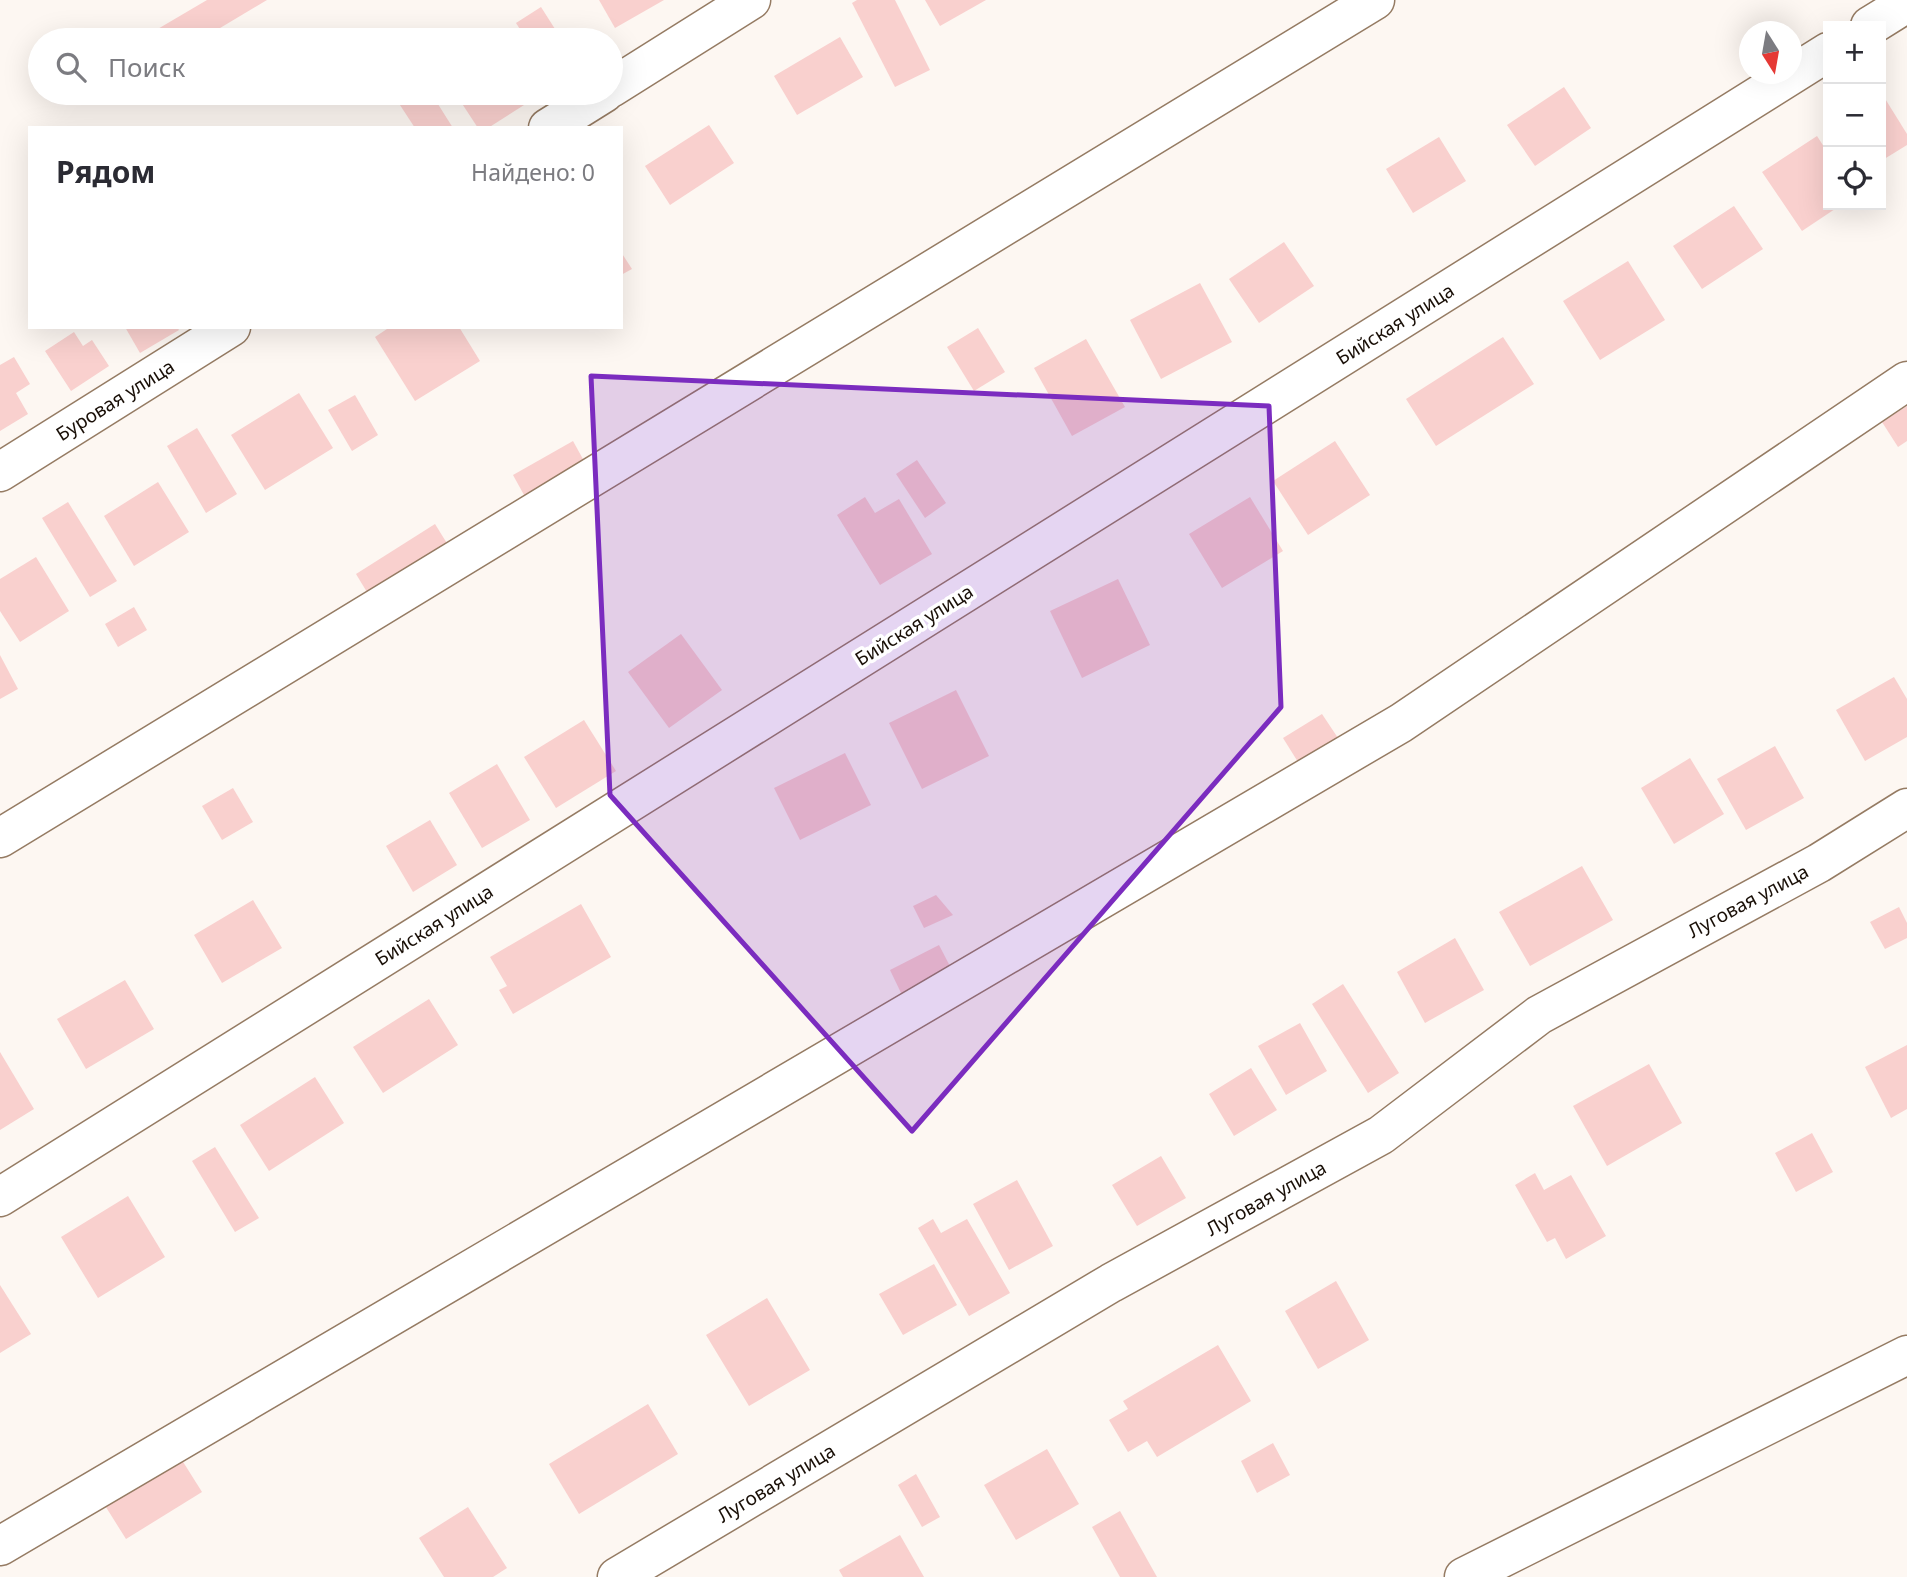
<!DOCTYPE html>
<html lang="ru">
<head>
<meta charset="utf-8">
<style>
  :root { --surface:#fff; --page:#f2f2f3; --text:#2b2b33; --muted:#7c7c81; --line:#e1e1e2 }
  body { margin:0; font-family:"Noto Sans",sans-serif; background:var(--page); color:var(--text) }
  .controls { position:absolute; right:21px; top:21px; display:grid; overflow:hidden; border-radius:0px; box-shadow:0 7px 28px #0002 }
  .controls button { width:63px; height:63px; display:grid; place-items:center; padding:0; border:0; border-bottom:2px solid var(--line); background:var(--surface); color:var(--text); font:35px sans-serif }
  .compass { position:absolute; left:1739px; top:21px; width:63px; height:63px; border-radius:50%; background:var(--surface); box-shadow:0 7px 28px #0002; rotate:169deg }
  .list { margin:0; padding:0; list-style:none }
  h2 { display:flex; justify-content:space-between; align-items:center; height:91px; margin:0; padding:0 28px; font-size:30px }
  h2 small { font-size:23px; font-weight:400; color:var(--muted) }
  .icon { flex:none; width:38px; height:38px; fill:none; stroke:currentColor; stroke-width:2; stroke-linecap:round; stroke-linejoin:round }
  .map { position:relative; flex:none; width:1907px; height:1577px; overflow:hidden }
  .search { position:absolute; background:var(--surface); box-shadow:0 7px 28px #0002; left:28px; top:28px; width:595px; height:77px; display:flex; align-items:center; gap:18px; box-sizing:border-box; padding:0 24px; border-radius:38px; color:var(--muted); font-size:26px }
  .panel { position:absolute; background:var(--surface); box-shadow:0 7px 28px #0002; left:28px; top:126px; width:595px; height:203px; border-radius:0px }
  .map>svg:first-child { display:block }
  .building { fill:#f9d0ce }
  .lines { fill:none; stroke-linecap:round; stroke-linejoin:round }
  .street-casing { stroke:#957b63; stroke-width:41 }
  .street { stroke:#fff; stroke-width:38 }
  .marked { fill:#7b2cbf; fill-opacity:0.2; stroke:#7b2cbf; stroke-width:5; stroke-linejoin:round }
  .labels { text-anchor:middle; stroke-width:7; stroke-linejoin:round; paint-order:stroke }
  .street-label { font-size:19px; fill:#190f07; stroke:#fff }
</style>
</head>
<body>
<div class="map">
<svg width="1907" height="1577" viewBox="0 0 1907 1577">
  <rect width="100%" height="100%" fill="#fdf7f2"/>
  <g class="building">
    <path d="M207,0H267L200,40H139Z"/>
    <path d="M599,0H664L615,28Z"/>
    <path d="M857,0H895L930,70L895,87L852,3Z"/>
    <path d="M925,0H986L940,26Z"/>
    <path d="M541,7L562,40H527L516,23Z"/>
    <path d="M840,37L863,77L797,115L774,76Z"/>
    <path d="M1564,87L1591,128L1535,166L1507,125Z"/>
    <path d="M412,93H431L453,128H415L398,102Z"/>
    <path d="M455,93H531L535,98L488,128H478Z"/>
    <path d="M1884,97L1907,134V145L1881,161V99Z"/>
    <path d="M709,125L734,163L670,205L645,166Z"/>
    <path d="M1817,136L1828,153V205H1841L1802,231L1762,172Z"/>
    <path d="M1439,137L1466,181L1413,213L1386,169Z"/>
    <path d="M1734,206L1763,249L1702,289L1673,246Z"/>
    <path d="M1284,242L1314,286L1259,323L1229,279Z"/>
    <path d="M621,252L632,269L621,275Z"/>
    <path d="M1628,261L1665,320L1600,360L1563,301Z"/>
    <path d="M1200,283L1232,342L1161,379L1130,320Z"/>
    <path d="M125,327H177L179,330L140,353Z"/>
    <path d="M390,327H459L480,361L415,401L375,337Z"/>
    <path d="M978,328L1005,372L974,391L947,347Z"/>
    <path d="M74,332L83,346L92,340L109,366L71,391L45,351Z"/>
    <path d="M1503,337L1534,384L1436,446L1406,399Z"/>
    <path d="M1086,339L1125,407L1072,436L1034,368Z"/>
    <path d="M14,357L30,384L16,393L28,414L0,431V365Z"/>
    <path d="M299,393L333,448L265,490L231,435Z"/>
    <path d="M355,395L378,435L352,451L328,410Z"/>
    <path d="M1907,406V441L1898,447L1882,422Z"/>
    <path d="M197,428L237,494L206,513L167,446Z"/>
    <path d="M573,441L589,470L529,504L513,475Z"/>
    <path d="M1335,441L1370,495L1308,535L1273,481Z"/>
    <path d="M917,460L946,503L925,518L896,474Z"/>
    <path d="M158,482L189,532L134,566L104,516Z"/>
    <path d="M865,497L875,513L899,499L932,554L880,585L837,515Z"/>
    <path d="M1250,497L1283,551L1222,588L1189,534Z"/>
    <path d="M68,502L117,581L90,597L42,518Z"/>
    <path d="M435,524L453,553L373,602L356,574Z"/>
    <path d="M36,557L69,611L20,642L0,611V579Z"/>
    <path d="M1118,579L1150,645L1082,678L1050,611Z"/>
    <path d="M134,607L147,630L118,647L105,624Z"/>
    <path d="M681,634L722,690L669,728L628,672Z"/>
    <path d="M0,655L18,689L0,699Z"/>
    <path d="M1894,677L1907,699V737L1865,761L1836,710Z"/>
    <path d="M956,690L989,756L922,789L889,723Z"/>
    <path d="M1322,714L1342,744L1303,770L1283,738Z"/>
    <path d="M584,720L616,771L556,808L524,757Z"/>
    <path d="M1775,746L1804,798L1746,830L1717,779Z"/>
    <path d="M845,753L871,805L800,840L774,788Z"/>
    <path d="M1690,758L1724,814L1674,844L1641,788Z"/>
    <path d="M497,764L530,820L482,848L449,793Z"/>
    <path d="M233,788L253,822L222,840L202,806Z"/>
    <path d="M430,820L457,865L413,892L386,846Z"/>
    <path d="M1582,866L1613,920L1530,966L1499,912Z"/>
    <path d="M936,895L953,915L924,928L913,906Z"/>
    <path d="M253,900L282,948L222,983L194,935Z"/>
    <path d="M581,904L611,957L513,1014L499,990L507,986L490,957Z"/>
    <path d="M1899,907L1907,923V938L1885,949L1870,922Z"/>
    <path d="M1455,938L1484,990L1425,1023L1397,972Z"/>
    <path d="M939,945L952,970L902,995L890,970Z"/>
    <path d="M125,980L154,1029L86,1069L57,1019Z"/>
    <path d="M1343,984L1399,1073L1368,1093L1312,1004Z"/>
    <path d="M429,999L458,1045L383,1093L353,1047Z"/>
    <path d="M1300,1023L1327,1071L1286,1095L1258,1046Z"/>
    <path d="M1907,1045V1109L1891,1118L1865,1067Z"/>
    <path d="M0,1052L34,1109L0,1130Z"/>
    <path d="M1649,1064L1682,1123L1607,1166L1573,1106Z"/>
    <path d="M1251,1068L1277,1110L1234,1136L1209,1094Z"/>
    <path d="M315,1077L344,1123L269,1171L240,1125Z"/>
    <path d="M1812,1133L1833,1172L1796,1192L1775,1153Z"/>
    <path d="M215,1147L259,1218L235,1232L192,1161Z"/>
    <path d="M1161,1156L1186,1198L1137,1226L1112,1185Z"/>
    <path d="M1535,1173L1544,1190L1571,1175L1606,1236L1566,1259L1555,1238L1547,1242L1515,1185Z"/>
    <path d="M1017,1180L1053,1246L1009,1270L973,1204Z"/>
    <path d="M128,1196L165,1257L98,1298L61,1237Z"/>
    <path d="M933,1219L941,1233L967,1219L1010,1293L969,1316L918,1228Z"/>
    <path d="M934,1264L957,1305L903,1335L879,1294Z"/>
    <path d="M1336,1281L1369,1340L1318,1369L1285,1311Z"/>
    <path d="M0,1285L31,1334L0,1353Z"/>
    <path d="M767,1298L810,1370L749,1406L706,1335Z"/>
    <path d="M1218,1345L1251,1401L1157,1457L1147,1441L1128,1452L1109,1420L1128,1409L1123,1401Z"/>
    <path d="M648,1404L678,1454L579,1514L549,1464Z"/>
    <path d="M1273,1443L1290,1475L1257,1493L1241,1461Z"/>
    <path d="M1047,1449L1079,1504L1016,1540L984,1485Z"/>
    <path d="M180,1457L202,1492L126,1539L104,1504Z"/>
    <path d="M916,1474L940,1517L922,1527L898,1485Z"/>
    <path d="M468,1507L507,1568L493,1577H444L419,1538Z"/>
    <path d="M1120,1511L1157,1577H1120L1092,1527Z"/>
    <path d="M900,1535L924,1577H843L839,1570Z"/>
  </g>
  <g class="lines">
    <g class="street-casing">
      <g id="street">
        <path d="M1870,26L1907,3"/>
        <path d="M611,88L751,0"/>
        <path d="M548,128L604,93"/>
        <path d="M0,472L231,327"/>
        <path d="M0,838L1375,0"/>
        <path d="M0,1197L1828,52"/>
        <path d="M0,1546L1401,723L1907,381"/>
        <path d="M617,1577L1111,1283L1381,1135L1539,1015L1819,863L1907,808"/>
        <path d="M1464,1577L1907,1355"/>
      </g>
    </g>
    <use href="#street" class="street"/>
  </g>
  <path class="marked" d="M591,376L1269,406L1281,707L912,1131L610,795Z"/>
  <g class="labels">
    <g class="street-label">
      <text transform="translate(1395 324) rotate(-32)" y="7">Бийская улица</text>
      <text transform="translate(115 400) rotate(-32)" y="7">Буровая улица</text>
      <text transform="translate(914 625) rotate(-32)" y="7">Бийская улица</text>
      <text transform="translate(1748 901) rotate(-28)" y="7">Луговая улица</text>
      <text transform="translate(434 925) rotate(-32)" y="7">Бийская улица</text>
      <text transform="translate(1266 1198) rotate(-29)" y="7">Луговая улица</text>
      <text transform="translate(776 1483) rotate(-31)" y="7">Луговая улица</text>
    </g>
  </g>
</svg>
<div class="controls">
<button>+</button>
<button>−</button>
<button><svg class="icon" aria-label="locate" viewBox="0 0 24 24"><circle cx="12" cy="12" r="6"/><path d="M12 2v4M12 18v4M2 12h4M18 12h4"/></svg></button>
</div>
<svg class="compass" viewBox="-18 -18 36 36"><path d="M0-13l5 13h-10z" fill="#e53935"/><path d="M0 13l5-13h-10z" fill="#7c7c81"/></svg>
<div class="search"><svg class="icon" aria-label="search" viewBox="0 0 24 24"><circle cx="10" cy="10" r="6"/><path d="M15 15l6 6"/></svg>Поиск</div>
<section class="panel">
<h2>Рядом<small>Найдено: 0</small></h2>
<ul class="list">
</ul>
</section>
</div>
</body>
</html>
